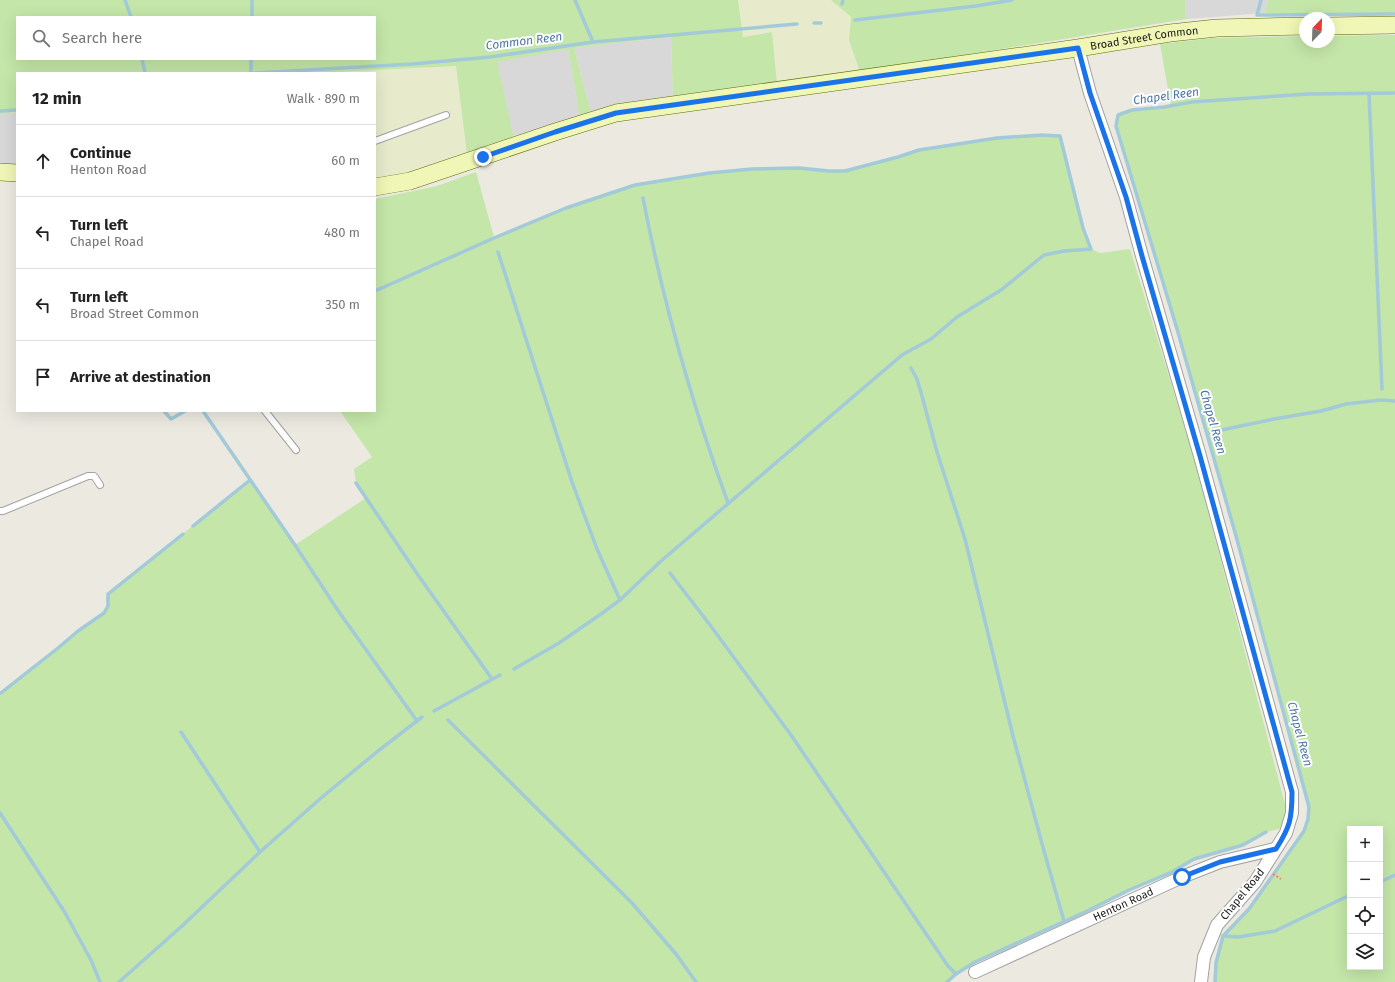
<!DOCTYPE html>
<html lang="en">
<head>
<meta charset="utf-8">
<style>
  :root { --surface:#fff; --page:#f6f6f6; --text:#222; --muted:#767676; --line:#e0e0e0 }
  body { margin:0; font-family:"Fira Sans",sans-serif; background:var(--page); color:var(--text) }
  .controls { position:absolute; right:12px; bottom:12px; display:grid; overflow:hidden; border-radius:0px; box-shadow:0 4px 16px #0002 }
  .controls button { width:36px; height:36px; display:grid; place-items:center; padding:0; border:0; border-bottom:1px solid var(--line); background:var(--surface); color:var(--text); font:20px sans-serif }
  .compass { position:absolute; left:1299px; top:12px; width:36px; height:36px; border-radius:50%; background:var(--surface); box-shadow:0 4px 16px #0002; rotate:23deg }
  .stop { position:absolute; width:12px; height:12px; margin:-9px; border:3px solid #1a73e8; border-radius:50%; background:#fff }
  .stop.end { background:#1a73e8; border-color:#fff; box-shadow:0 1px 4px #0008 }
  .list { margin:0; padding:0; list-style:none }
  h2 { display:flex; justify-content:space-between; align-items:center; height:52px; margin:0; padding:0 16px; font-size:17px }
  h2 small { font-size:13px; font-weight:400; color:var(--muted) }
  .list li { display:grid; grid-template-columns:26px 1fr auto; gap:12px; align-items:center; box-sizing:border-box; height:72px; padding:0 16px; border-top:1px solid var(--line) }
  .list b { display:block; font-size:15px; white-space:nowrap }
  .list p { margin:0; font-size:13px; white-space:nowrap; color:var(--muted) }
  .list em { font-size:13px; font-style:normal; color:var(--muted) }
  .icon { flex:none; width:22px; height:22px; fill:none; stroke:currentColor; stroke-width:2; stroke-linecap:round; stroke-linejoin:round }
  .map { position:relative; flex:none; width:1395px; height:982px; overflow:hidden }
  .search { position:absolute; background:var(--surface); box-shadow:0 4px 16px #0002; left:16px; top:16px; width:360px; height:44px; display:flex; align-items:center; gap:10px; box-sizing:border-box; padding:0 14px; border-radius:0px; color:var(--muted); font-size:15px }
  .panel { position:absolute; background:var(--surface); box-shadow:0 4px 16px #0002; left:16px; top:72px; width:360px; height:340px; border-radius:0px }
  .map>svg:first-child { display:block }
  .residential { fill:#d9d8d8 }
  .farmland { fill:#e7ebcc }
  .grass { fill:#c4e6a8; fill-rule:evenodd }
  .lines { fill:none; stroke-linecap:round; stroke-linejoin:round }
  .stream { stroke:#a2cad9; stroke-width:3.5 }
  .lane-casing { stroke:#a2a2a2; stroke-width:8 }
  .street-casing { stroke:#a2a2a2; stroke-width:14 }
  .secondary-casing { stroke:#5d6c09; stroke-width:18 }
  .path { stroke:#f47f6b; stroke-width:2; stroke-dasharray:2 2; stroke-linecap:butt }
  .lane { stroke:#fff; stroke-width:6 }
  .street { stroke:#fff; stroke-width:12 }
  .secondary { stroke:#f0f6b5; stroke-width:17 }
  .route { stroke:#1a73e8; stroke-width:5 }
  .labels { text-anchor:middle; stroke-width:4; stroke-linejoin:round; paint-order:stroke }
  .street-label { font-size:11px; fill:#1b1b1b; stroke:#fff }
  .water-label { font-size:12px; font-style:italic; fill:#4c75a6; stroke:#fff }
</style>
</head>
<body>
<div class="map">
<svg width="1395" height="982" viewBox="0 0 1395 982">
  <rect width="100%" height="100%" fill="#ece9e1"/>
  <g class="residential">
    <path d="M1185,0H1268L1265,13L1186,19Z"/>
    <path d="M671,37L673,100L591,113L574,48Z"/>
    <path d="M568,48L580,118L514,138L496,62Z"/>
    <path d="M17,112V165L0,164V114Z"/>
  </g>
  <g class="farmland">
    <path d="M738,0H831L851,17L849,40L860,72L777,84L772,32L743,37Z"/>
    <path d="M456,66L467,154L392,177L375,179V73H317Z"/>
  </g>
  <g class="grass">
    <path d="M0,0H738L743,37L772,32L777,84L673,100L671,37L574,48L591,113L580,118L568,49L497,62L514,138L467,154L456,66L317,73H17V112L0,114ZM17,17H375V59H17Z"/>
    <path d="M831,0H1185L1186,19L860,72L849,40L851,17Z"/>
    <path d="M1268,0H1395V13H1265Z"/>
    <path d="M1395,35V982H1215L1216,963L1223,936L1249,909L1304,831L1308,819L1309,807L1236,536L1177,329L1116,126L1118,115L1132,110L1171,106L1160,44L1213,38L1305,36V42H1329V36ZM1350,829H1380V967H1350Z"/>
    <path d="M1042,135L1060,136L1083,228L1091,249L1100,253L1130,249L1193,455L1285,804L1286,818L1279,829L1266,832L1243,845L1194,859L1172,872L1129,890L1085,912L975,962L956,974L947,982H0V694L58,648L78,631L104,614L108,606V594L250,480L295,545L366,498L356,483L354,469L372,457L340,411H375V199L437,186L476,172L494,237L598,197L635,185L652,181L752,169L799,168L828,171H845L898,157L919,150L997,138Z"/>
  </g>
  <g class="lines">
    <g class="stream">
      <path d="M125,0L131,17"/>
      <path d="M575,0L593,42"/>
      <path d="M1261,0L1257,15L1395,14"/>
      <path d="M842,4L843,0"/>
      <path d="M252,17V0"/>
      <path d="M855,20L976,6L1012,0"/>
      <path d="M814,23H821"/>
      <path d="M142,59L145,73"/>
      <path d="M251,73V59"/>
      <path d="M255,73L412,64L490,57L593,42L797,24"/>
      <path d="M1369,93L1382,389"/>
      <path d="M0,111L17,110"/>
      <path d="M643,198C663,302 692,404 728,503"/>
      <path d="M498,252L572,482L597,549L620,600"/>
      <path d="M375,291L494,238L566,208L635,185L709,173L752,169L799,168L829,171H845L898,157L919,150L997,138L1042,135L1060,136L1083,228L1091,249L1064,251L1044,255L1001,290L957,317L931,339L902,355L661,561L620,600L601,614L559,643L514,669"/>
      <path d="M911,368L917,379L922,396L937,452L965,539L1013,736L1044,851L1064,921"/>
      <path d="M164,411L171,419L185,411"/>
      <path d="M203,411L295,545L339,612L417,721"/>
      <path d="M1207,433L1274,419L1321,411L1346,404L1381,400L1395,401"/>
      <path d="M356,483L418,575L492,679"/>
      <path d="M193,526L250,480"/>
      <path d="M670,573L710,625L791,735L948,966L956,974"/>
      <path d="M1,693L58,648L78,631L104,613L108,606V594L183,534"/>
      <path d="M434,711L500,675"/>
      <path d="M448,720L632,903L676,954L696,982"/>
      <path d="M181,732L260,852"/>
      <path d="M0,813L64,911L91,960L100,982"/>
      <path d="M1380,882L1395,875"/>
      <path d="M1223,936L1238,937L1275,931L1350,895"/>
      <path d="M119,982L182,926L260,852L321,798L378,751L422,717"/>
      <path d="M947,982L956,974L975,962L1085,912L1129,890L1172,872L1194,859L1243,845L1266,832"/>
      <path d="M1215,982L1216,963L1223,936L1249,909L1304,831L1308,819L1309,807L1236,536L1177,329L1116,126L1118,115L1132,110L1164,107L1192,102L1308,94L1395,93"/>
    </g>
    <g class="lane-casing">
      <g id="lane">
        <path d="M375,141L446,115"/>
        <path d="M265,411L296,450"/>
        <path d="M0,511H3L88,476H94L100,485"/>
      </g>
    </g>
    <g class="street-casing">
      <g id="street">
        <path d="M1078,48L1090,93L1126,197L1142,256L1200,456L1292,792V813L1286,833L1255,882L1217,925L1204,957L1201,982"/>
        <path id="s1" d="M975,972L1182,877L1220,862L1275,849"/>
      </g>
    </g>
    <g class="secondary-casing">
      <g id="secondary">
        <path d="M1329,26L1395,25"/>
        <path d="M0,172L17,173"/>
        <path id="s2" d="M375,187L410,181L555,132L616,113L1078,48L1170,33L1217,28L1305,26"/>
      </g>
    </g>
    <path class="path" d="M1273,874L1281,879"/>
    <use href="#lane" class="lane"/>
    <use href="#street" class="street"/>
    <use href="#secondary" class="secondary"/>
  </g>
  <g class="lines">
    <path class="route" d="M483,157L555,132L616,113L1078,48L1090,93L1126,197L1142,256L1200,456L1292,792C1292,819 1290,827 1276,849L1220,862L1182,877"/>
  </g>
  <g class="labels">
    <g class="street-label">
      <text dy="4" stroke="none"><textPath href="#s2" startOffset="786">Broad Street Common</textPath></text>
      <text transform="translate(1242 894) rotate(-51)" y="4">Chapel Road</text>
      <text dy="4" stroke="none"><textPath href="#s1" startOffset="163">Henton Road</textPath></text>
    </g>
    <g class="water-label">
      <text transform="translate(524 41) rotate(-7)" y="4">Common Reen</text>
      <text transform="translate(1166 96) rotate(-8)" y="4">Chapel Reen</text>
      <text transform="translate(1213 422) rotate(74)" y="4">Chapel Reen</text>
      <text transform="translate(1300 734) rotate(75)" y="4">Chapel Reen</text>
    </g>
  </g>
</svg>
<div class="controls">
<button>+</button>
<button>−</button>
<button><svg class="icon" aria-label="locate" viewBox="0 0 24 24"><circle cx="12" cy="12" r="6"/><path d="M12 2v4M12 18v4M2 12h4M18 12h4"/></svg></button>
<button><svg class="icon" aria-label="layers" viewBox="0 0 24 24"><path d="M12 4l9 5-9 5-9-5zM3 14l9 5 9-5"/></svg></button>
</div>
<svg class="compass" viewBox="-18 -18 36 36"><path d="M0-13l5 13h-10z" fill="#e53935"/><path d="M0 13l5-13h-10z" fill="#767676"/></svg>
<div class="stop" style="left:1182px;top:877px"></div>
<div class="stop end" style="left:483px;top:157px"></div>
<div class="search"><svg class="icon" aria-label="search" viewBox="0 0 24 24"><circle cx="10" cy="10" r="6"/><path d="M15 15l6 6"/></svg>Search here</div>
<section class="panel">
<h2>12 min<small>Walk · 890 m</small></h2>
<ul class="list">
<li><svg class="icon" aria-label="ahead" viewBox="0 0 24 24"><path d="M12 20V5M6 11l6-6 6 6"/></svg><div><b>Continue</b><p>Henton Road</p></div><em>60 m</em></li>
<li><svg class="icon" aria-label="left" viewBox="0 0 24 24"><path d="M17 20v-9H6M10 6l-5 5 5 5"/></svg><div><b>Turn left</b><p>Chapel Road</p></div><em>480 m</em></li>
<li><svg class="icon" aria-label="left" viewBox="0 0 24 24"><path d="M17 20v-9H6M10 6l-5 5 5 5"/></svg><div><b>Turn left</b><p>Broad Street Common</p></div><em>350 m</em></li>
<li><svg class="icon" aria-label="arrive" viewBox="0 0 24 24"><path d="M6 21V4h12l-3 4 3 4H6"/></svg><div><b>Arrive at destination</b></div></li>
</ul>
</section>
</div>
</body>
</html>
